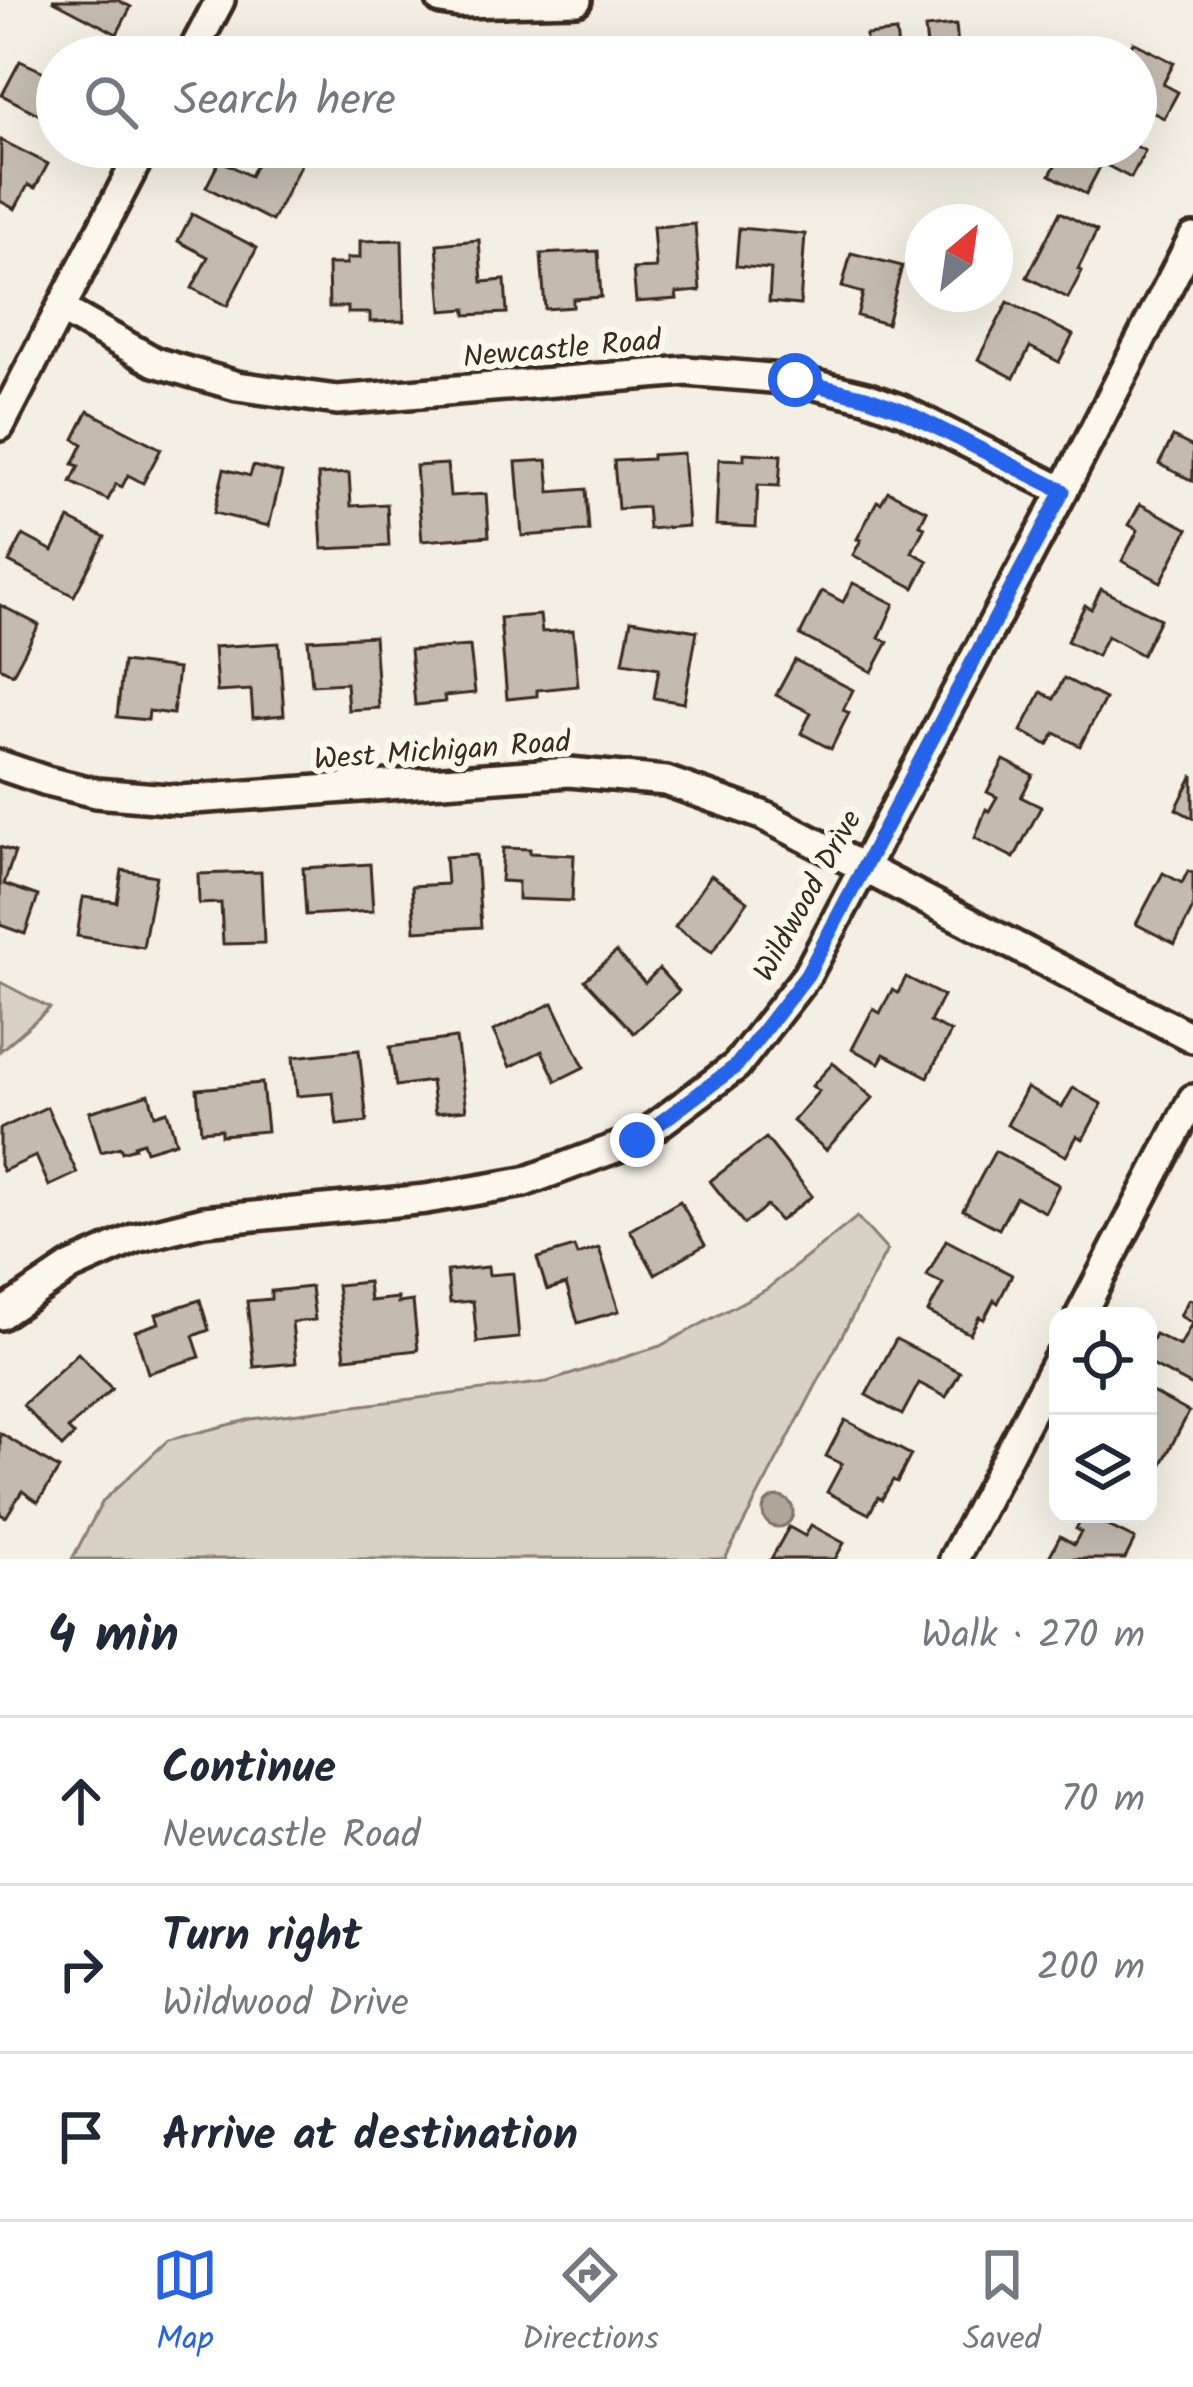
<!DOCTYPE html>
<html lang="en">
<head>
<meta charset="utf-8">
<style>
  :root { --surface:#fff; --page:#f6f6f7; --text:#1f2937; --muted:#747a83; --line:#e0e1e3; --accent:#2563eb }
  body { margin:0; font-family:Kalam,sans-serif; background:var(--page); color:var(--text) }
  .controls { position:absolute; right:36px; bottom:36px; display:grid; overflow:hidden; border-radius:24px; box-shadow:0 12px 48px #0002 }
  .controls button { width:108px; height:108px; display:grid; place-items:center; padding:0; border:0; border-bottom:3px solid var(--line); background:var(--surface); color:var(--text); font:60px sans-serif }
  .compass { position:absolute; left:905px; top:204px; width:108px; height:108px; border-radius:50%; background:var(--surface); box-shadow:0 12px 48px #0002; rotate:29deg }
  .stop { position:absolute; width:36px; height:36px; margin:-27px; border:9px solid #2563eb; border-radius:50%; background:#fff }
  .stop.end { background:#2563eb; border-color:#fff; box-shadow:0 3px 12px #0008 }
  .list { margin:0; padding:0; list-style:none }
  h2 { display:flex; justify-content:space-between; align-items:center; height:156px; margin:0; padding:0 48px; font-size:51px }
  h2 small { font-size:39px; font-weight:400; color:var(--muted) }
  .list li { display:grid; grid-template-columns:78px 1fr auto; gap:36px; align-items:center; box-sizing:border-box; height:168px; padding:0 48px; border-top:3px solid var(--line) }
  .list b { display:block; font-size:45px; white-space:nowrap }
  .list p { margin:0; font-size:39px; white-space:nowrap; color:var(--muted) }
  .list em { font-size:39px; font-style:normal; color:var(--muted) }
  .icon { flex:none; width:66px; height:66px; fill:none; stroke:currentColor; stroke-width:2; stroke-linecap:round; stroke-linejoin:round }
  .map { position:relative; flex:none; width:1193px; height:1559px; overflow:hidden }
  .search { position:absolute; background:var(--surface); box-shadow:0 12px 48px #0002; left:36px; right:36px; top:36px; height:132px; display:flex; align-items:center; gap:30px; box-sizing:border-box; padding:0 42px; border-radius:66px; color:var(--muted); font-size:45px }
  .sheet { height:660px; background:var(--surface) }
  nav { display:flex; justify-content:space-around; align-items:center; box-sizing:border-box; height:168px; border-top:3px solid var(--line); background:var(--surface); font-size:33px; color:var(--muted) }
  nav a { display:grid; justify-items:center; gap:6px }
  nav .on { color:var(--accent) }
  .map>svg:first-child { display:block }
  .green { fill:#d8d1c6; stroke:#8a7e72; stroke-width:3 }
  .water { fill:#afa69a; stroke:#817468; stroke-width:3 }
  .building { fill:#c3bbb0; stroke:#3b2a1e; stroke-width:3 }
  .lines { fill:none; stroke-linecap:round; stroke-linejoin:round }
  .minor-casing { stroke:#3b2a1e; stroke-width:36 }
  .minor { stroke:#fbf7ec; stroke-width:27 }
  .route { stroke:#2563eb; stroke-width:15 }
  .labels { text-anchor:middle; stroke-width:12; stroke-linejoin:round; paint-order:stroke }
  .street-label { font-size:30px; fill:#3b2a1e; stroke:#fbf7ec }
</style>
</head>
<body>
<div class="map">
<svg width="1193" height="1559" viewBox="0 0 1193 1559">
  <rect width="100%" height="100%" fill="#f3efe4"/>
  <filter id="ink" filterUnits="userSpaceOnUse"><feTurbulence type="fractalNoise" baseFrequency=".00833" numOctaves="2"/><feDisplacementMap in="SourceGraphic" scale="24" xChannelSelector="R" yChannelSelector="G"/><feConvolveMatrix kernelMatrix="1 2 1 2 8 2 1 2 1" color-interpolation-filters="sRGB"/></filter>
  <g filter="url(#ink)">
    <g class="green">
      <path d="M0,982L50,1008L0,1051Z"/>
      <path d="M857,1217L887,1250L725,1559H72L103,1501L168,1440L251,1419L547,1382L660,1346L767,1289Z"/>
    </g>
    <circle class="water" cx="778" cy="1512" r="15"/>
    <g class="building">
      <path d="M52,0H117L131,7L117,34Z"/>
      <path d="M956,25L959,56L996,53L997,57H928L925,28Z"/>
      <path d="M896,32L899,57H828L845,54L844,48L866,45V35Z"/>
      <path d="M1133,42L1174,63L1163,84L1178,92L1164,118L1136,104V57H1125Z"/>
      <path d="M307,45L330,57H300Z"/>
      <path d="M800,45L801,57H747L769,53V49Z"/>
      <path d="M20,61L57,78V124L2,95Z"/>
      <path d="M1,140L48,164L35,188L28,185L15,209L0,201Z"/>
      <path d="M1136,146L1145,151L1131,178L1102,163L1086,194L1050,175L1065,147Z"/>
      <path d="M265,147H272L302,162L272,221L206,187L220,160L250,176Z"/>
      <path d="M1060,212L1097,231L1078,269L1082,271L1068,298L1027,277Z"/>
      <path d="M192,214L257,248L227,306L192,288L208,257L178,241Z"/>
      <path d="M695,224L700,291L676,293L677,299L636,302L633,269L656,268L653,227Z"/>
      <path d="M739,228L805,234L800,305L769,302L771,269L736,266Z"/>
      <path d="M402,240L404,321L370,322V313H348V307H329L328,264H347V258H360V241Z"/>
      <path d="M479,240L482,282L505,280L507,313L466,315V309L442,311L437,244Z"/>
      <path d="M598,251L601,297L573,299V307L545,309L541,254Z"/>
      <path d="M851,253L902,266L887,324L857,316L863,293L842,287Z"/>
      <path d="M1008,302L1073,335L1059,362L1030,347L1014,378L978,359Z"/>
      <path d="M88,411L161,449L143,483L128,475L122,487L116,484L108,500L71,482L79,466L73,464L83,444L74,439Z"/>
      <path d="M1173,437L1193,447V481L1159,464Z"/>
      <path d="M683,453L688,526L649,529L647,507L618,509L614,461L652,459V455Z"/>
      <path d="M744,453L781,455L779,486L758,485L756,527L716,525L719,459L744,460Z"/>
      <path d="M547,460L550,492L586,489L589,531L522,536L516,462Z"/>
      <path d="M447,464L450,496L486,494L489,536L422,541L416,466Z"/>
      <path d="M253,466L282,473L269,526L214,513L224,469L250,476Z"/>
      <path d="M349,473L351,506L387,504L389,546L322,549L318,475Z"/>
      <path d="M888,491L927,511L920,525L925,527L912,552L928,561L914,588L853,555L861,540L857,539L877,501L881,503Z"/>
      <path d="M1140,504L1188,529L1161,582L1122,561L1138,530L1129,525Z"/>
      <path d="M69,519L105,537L74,596L9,562L23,535L53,551Z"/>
      <path d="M853,583L894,604L879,638L888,642L872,672L800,635L822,591L843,602Z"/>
      <path d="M1101,589L1160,619L1142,655L1107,636L1097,656L1067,641L1085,605L1091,609Z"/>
      <path d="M0,605L39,625L13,674L0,667Z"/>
      <path d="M540,615L542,632L573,630L578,686L537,690V696L507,699L500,618Z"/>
      <path d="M631,620L697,631L684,703L654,698L659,668L623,662Z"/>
      <path d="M374,636L379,708L348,710L346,683L312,685L308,640Z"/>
      <path d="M279,643L284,715L253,718L251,690L217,692L214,647Z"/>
      <path d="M470,646L475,693L444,696L445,702L415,705L410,650Z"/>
      <path d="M795,660L853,690L843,710L849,713L831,749L801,733L811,713L776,695Z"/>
      <path d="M123,662L178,669L173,714L149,711L148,720L117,717Z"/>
      <path d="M1064,678L1105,699L1080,746L1055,733L1048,745L1021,731L1041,692L1054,699Z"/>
      <path d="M1004,760L1033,775L1021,797L1041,807L1014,858L975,838L986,809L989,811L997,797L987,792Z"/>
      <path d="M1193,775V818L1176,809Z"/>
      <path d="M0,847L15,852L4,884L38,896L25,934L0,925Z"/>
      <path d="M503,848L530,849V853L574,855L572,901L518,899V882L501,881Z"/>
      <path d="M476,855L481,927L415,931L412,886L447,884L445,857Z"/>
      <path d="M370,864L373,911L306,915L303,868Z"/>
      <path d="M122,870L156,876L143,947L77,936L83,897L117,902Z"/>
      <path d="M1188,871L1193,873V908L1175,944L1136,924L1163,873L1182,883Z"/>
      <path d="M261,872L264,943L223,944L221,903L199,904L198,874Z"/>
      <path d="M711,875L748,901L712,952L675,927Z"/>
      <path d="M616,952L645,983L659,969L679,991L634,1033L585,980Z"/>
      <path d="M906,977L943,996L930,1022L951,1032L928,1077L884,1054L879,1063L852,1049L873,1009L880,1013L892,990L898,993Z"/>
      <path d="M553,1003L584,1067L556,1081L542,1051L510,1067L493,1031Z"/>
      <path d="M456,1038L466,1110L435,1113L431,1081L396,1086L390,1047Z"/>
      <path d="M359,1050L367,1122L337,1125L333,1093L297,1096L293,1057Z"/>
      <path d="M833,1063L873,1098L826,1150L793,1121L819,1091L812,1086Z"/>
      <path d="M262,1083L267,1131L221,1135V1129L201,1131L197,1089Z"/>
      <path d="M1027,1088L1062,1107L1073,1088L1102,1104L1083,1139L1077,1136L1066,1156L1007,1125Z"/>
      <path d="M149,1094L155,1115L167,1111L176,1142L146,1151L143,1142L134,1145L135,1148L122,1152L120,1147L101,1152L89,1112Z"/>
      <path d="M47,1107L77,1173L49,1186L36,1156L3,1171L0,1165V1129Z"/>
      <path d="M766,1138L812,1196L780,1221L767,1206L744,1224L710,1181Z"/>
      <path d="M995,1151L1059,1185L1045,1212L1016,1197L999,1229L963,1210Z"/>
      <path d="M680,1201L705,1245L655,1274L630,1230Z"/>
      <path d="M946,1240L1012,1275L998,1303L994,1300L984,1319L979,1317L970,1334L928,1312L943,1284L927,1276Z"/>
      <path d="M574,1247L577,1255L599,1248L619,1311L578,1323L566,1284L547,1290L537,1258Z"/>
      <path d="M488,1267L489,1275L513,1273L519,1338L477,1342L473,1301L450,1303L447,1271Z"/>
      <path d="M368,1282L370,1301L398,1298V1303L413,1301L418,1350L345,1358L337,1285Z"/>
      <path d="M311,1287L315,1320L292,1322L296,1363L254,1367L247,1301L271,1299V1291Z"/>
      <path d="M1189,1299L1193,1301V1386L1148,1363V1347L1155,1334L1180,1346L1192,1323L1180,1316Z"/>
      <path d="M200,1300L209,1330L193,1336L200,1357L148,1373L135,1331L159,1323L156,1314Z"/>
      <path d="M896,1339L960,1372L946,1397L919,1383L902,1415L866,1395Z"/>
      <path d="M78,1353L112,1389L68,1429L74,1435L62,1447L23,1405Z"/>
      <path d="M1148,1390L1189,1412L1154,1479L1148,1476Z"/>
      <path d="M845,1420L911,1455L897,1482L893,1480L882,1499L878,1497L869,1514L827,1492L842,1464L826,1456Z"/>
      <path d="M0,1433L59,1469L38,1502L22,1491L6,1517L0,1514Z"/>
      <path d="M1084,1514L1135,1539L1125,1559H1048L1060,1536L1074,1544L1081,1532L1076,1529Z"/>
      <path d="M811,1525L844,1543L835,1559H771L789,1527L805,1536Z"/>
    </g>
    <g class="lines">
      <g class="minor-casing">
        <g id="minor">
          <path d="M441,0L459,3L577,0"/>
          <path d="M190,57L220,0"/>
          <path d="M61,309L155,362L237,386L337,400L686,371L795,380L866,397L902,410L1063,491"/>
          <path d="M0,426L144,147"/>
          <path d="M0,765L47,781L96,793L180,800L569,772L666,781L762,815L1193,1038"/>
          <path d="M0,1315L71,1267L136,1238L204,1221L426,1199L524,1182L637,1140L736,1066L807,975L1063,491L1193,238"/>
          <path d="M1080,1316L1193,1099"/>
          <path d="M954,1559L1058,1359"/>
        </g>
      </g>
      <use href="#minor" class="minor"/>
    </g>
  </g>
  <g class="lines" filter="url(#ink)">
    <path class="route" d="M637,1140L736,1066L807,975L1063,491L902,410L866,397L795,380"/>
  </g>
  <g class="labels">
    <g class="street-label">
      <text transform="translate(562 348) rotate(-5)" y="10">Newcastle Road</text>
      <text transform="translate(442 750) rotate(-4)" y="10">West Michigan Road</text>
      <text transform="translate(807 895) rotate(-61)" y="10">Wildwood Drive</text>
    </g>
  </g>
</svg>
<div class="controls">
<button><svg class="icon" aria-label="locate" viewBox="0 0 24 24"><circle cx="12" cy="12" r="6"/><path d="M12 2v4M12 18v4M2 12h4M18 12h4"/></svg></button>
<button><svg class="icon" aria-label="layers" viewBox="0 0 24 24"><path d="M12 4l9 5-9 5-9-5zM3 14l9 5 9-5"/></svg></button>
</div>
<svg class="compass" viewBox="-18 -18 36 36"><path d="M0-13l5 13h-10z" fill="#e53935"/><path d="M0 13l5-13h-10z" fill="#747a83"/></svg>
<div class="stop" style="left:795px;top:380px"></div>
<div class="stop end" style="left:637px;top:1140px"></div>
<div class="search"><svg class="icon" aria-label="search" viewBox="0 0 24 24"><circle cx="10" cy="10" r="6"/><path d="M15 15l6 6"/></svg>Search here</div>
</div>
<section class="sheet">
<h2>4 min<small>Walk · 270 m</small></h2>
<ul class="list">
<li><svg class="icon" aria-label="ahead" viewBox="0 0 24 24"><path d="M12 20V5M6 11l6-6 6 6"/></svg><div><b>Continue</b><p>Newcastle Road</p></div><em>70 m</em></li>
<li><svg class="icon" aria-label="right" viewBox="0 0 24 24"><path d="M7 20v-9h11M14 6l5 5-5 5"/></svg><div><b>Turn right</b><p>Wildwood Drive</p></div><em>200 m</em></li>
<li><svg class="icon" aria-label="arrive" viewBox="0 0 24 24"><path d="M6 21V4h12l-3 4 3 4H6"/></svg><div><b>Arrive at destination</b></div></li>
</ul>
</section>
<nav>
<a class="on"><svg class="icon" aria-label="map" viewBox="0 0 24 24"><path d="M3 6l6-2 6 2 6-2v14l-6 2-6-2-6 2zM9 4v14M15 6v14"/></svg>Map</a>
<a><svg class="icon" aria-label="directions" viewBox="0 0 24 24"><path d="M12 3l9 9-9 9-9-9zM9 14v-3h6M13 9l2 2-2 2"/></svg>Directions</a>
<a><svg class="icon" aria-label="saved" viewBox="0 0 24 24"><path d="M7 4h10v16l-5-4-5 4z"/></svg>Saved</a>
</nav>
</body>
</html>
